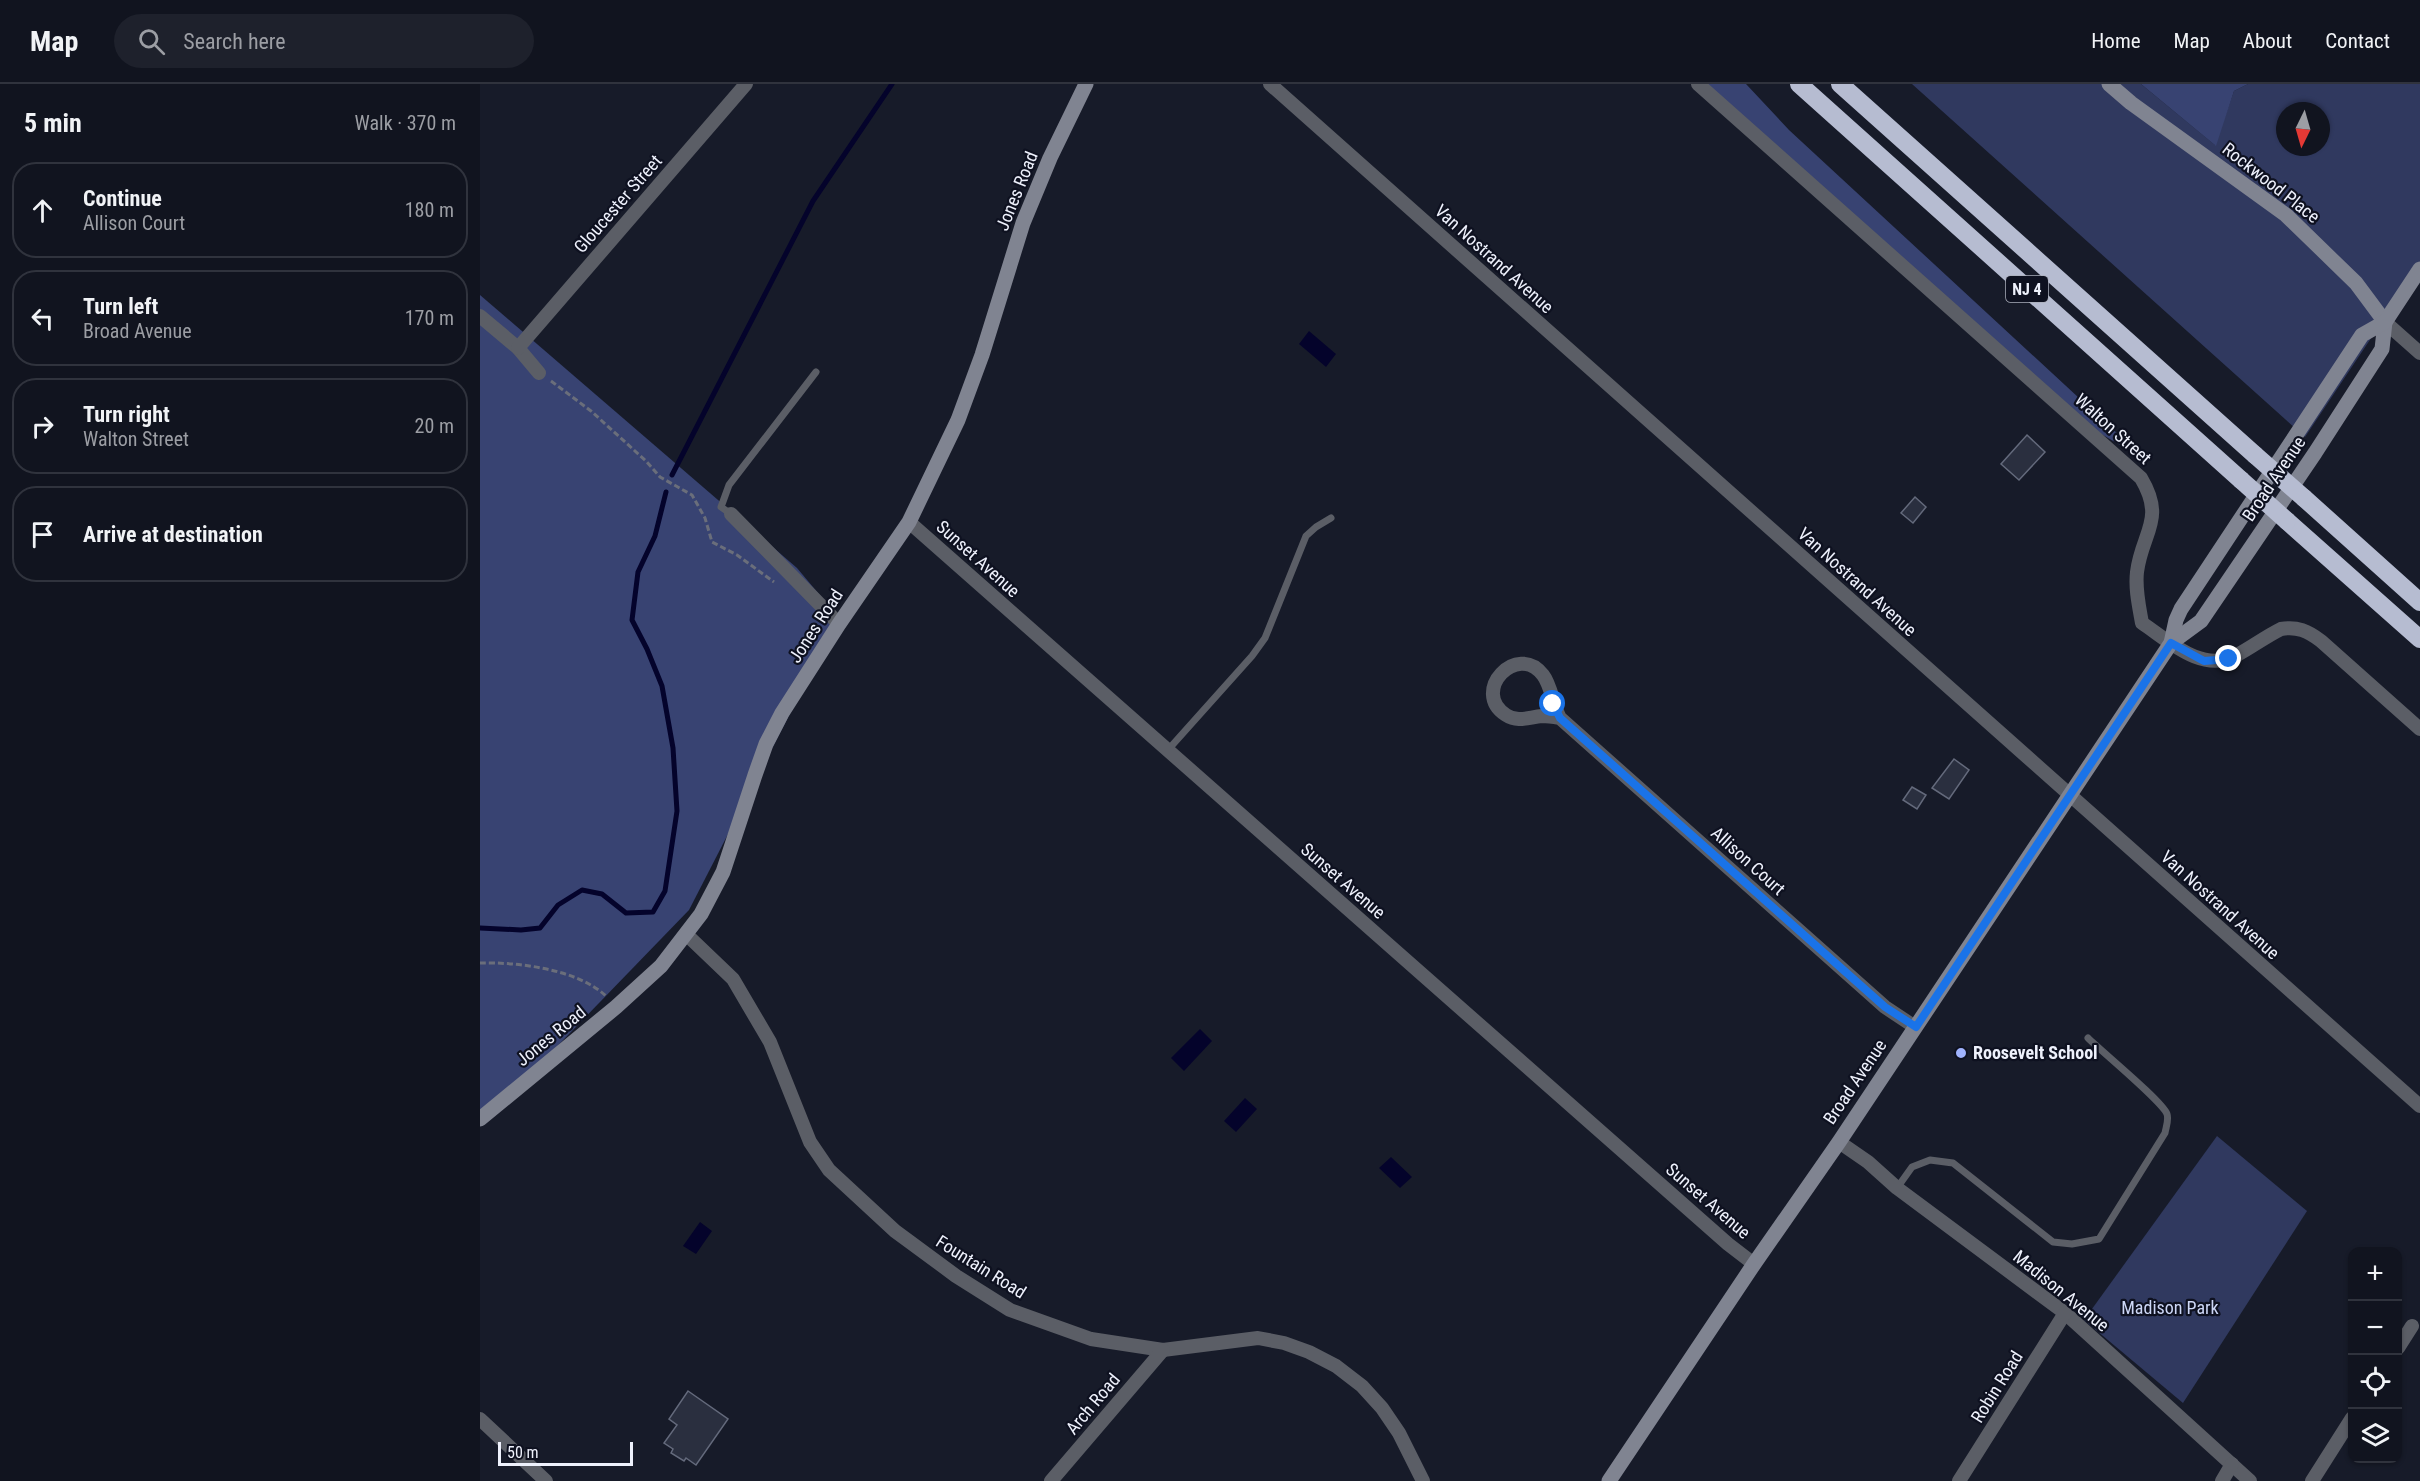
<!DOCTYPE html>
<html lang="en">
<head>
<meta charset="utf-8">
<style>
  :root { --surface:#11141f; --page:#1e212c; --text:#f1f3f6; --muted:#9c9ea4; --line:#30333d }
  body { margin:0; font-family:"Roboto Condensed",sans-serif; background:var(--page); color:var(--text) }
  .controls { position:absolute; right:18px; bottom:18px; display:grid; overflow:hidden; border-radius:12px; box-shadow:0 2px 4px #0004 }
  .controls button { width:54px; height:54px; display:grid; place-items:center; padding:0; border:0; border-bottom:2px solid var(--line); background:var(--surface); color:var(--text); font:30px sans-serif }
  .compass { position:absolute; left:1796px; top:18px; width:54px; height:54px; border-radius:50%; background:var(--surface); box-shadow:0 2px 4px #0004; rotate:185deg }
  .scale { position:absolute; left:18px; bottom:15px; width:135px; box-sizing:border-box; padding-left:6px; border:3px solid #eef1fc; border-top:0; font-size:16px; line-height:21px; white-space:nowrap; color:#eef1fc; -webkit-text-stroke:4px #0e1120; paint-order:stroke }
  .stop { position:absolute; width:18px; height:18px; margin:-14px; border:4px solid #1a73e8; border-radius:50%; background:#fff }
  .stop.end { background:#1a73e8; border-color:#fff; box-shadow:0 2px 6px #0008 }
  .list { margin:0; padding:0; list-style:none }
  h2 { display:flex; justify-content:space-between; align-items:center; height:78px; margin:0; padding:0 24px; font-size:26px }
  h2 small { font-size:20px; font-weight:400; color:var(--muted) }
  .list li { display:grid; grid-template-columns:39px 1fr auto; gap:18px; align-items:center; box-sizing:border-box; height:96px; margin:0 12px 12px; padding:0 12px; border:2px solid var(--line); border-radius:24px }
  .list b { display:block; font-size:22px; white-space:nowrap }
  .list p { margin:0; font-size:20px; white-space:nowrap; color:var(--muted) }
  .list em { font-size:20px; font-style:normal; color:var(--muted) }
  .icon { flex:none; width:33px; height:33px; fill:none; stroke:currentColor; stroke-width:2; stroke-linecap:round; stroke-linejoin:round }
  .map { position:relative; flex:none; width:1940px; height:1397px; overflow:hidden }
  header { display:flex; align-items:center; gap:36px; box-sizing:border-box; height:84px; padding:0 30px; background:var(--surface); border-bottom:2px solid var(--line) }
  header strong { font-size:28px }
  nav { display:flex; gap:33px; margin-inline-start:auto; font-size:21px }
  .search { width:420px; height:54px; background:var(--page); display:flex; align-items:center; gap:15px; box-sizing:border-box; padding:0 21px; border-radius:33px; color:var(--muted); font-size:22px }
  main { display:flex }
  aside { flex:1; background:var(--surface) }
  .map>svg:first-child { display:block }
  .green { fill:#30395f; fill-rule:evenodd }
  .forest { fill:#384372 }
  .water { fill:#04032b }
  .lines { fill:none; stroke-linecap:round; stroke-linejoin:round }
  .stream { stroke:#04032b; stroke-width:5 }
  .building { fill:#2a2f3f; stroke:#646a7c; stroke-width:1.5 }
  .path { stroke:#6a6e7b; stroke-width:3; stroke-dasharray:6 3; stroke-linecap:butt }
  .lane { stroke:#5b5e66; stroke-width:7 }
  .street { stroke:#5b5e66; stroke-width:14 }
  .secondary { stroke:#808491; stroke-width:15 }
  .highway { stroke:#b6bcd1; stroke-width:18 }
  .highway-bridge { stroke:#b6bcd1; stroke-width:18 }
  .route { stroke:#1a73e8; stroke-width:8 }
  .poi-dot { fill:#a0b3fd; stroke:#0e1120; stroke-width:2 }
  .labels { text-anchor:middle; stroke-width:4.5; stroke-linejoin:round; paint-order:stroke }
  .shield { fill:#0e1120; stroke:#abaeba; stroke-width:1.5 }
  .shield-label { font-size:16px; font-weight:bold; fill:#eef1fc }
  .street-label { font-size:18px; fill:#eef1fc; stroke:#0e1120 }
  .poi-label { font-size:18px; font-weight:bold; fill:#eef1fc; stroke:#0e1120; text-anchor:start }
  .park-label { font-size:18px; fill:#cdd7f6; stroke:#0e1120 }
</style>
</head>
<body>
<header>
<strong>Map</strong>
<div class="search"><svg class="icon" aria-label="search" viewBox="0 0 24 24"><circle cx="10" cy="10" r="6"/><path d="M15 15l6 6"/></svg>Search here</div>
<nav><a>Home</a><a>Map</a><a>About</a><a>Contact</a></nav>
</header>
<main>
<aside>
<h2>5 min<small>Walk · 370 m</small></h2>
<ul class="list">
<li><svg class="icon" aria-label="ahead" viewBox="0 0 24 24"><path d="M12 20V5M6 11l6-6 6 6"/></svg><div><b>Continue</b><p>Allison Court</p></div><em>180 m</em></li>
<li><svg class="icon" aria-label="left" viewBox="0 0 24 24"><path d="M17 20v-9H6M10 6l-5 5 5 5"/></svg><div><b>Turn left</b><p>Broad Avenue</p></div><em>170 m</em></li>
<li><svg class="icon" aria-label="right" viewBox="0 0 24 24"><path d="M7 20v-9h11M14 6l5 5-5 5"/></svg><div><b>Turn right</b><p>Walton Street</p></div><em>20 m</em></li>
<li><svg class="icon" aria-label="arrive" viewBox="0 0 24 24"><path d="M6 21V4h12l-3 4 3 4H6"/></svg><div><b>Arrive at destination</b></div></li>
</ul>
</aside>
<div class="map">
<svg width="1940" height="1397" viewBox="0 0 1940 1397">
  <rect width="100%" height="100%" fill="#171b29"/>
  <g class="green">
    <path d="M1432,0H1661L1735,61L1754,7L1768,0H1940V181L1825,353ZM1805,27H1841V63H1805Z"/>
    <path d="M1737,1052L1827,1127L1703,1319L1604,1236Z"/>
  </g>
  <g class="forest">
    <path d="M1220,0H1266L1309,46L1666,376L1597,336Z"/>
    <path d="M1661,0H1768L1754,7L1736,62Z"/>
    <path d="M0,211L317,484L359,534L209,826L0,1042Z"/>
  </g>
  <g class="water">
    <path d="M829,247L856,270L846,283L819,260Z"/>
    <path d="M720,945L732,957L704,987L691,974Z"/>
    <path d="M765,1014L777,1025L756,1048L744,1037Z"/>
    <path d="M911,1073L932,1093L920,1104L899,1084Z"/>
    <path d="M220,1138L232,1147L216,1170L203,1162Z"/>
  </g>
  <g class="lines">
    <g class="stream">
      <path d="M192,391L333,117L412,0"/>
      <path d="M0,844L41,846L60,844L78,821L102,806L122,810L146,829L173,828L185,807L197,727L193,664L182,602L167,565L152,536L158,488L175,452L186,408"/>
    </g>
  </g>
  <g class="building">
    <path d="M1547,351L1565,368L1539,396L1521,380Z"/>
    <path d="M1435,413L1446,423L1433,439L1421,429Z"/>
    <path d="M1474,675L1489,686L1469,715L1452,704Z"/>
    <path d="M1432,703L1446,711L1437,725L1423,716Z"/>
    <path d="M208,1307L248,1335L216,1381L206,1374L204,1377L191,1369L193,1365L184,1359L197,1341L189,1335Z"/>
  </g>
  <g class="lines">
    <g class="path">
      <path d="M71,297L111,327L166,377L180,393L212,411L225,434L232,458L257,471L294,498"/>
      <path d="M0,879C38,878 97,885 126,912"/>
    </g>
    <g class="lane">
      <path d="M251,430L241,423L249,401L336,288"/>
      <path d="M687,667L772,572L785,554L826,452L836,443L851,434"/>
      <path d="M1417,1104L1432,1083L1450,1076L1473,1079L1573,1158L1592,1160L1619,1155L1685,1049C1686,1043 1689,1036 1687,1030C1682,1017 1621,967 1608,954"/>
    </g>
    <g class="street">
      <path d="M790,0L1940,1022"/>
      <path d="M1218,0L1661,394C1686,436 1662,448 1657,488C1655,505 1659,522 1662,539C1689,557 1722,590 1757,571C1772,563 1785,553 1801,545C1817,542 1828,547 1841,557L1940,645"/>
      <path d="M0,232L38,264L59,289"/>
      <path d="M1905,238L1940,269"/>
      <path d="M38,264L266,0"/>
      <path d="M251,430L359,540"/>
      <path d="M429,438L1248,1160L1274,1180"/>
      <path d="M1080,634C1074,633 1068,632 1062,632C1049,633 1038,639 1026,631C990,608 1037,557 1063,591C1071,601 1073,621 1080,634L1405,923L1435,943"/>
      <path d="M207,851L253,895L290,958L330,1058L349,1086L415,1147L476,1192L530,1226L611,1255L683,1266L778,1254L804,1259L829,1268L856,1282L882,1302L902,1324L919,1349L943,1397"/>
      <path d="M1359,1058L1388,1078L1417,1104L1585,1229L1770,1397"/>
      <path d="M1918,1264L1932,1242"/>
      <path d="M0,1335L66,1397"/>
      <path d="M571,1397L683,1266"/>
      <path d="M1479,1397L1585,1229"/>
      <path d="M1742,1397L1752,1380"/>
      <path d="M1832,1397L1872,1334"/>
    </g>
    <g class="secondary">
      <path d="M1629,0L1651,19L1806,131L1876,199L1905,238"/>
      <path d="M1691,559L1721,537L1835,369L1902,265L1905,238"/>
      <path d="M0,1035L136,923L181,882L221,830L243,788L275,691L286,660L302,629L359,540L429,438L478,336L502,271L543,139L570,74L606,0"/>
      <path d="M1129,1397L1274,1180L1359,1058L1691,559L1696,536L1701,525L1882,251L1905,238L1940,185"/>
    </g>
    <g class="highway">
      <path d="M1319,0L1761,396"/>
      <path d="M1360,0L1775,371"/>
      <path d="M1824,414L1940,518"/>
      <path d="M1807,437L1940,555"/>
    </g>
    <g class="highway-bridge">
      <path d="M1775,371L1824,414"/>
      <path d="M1761,396L1807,437"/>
    </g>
  </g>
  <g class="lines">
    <path class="route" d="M1073,620L1080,634L1405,923L1436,943L1691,559L1724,577L1749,575"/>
  </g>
  <circle class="poi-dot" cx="1481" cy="969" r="6"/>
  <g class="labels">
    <rect class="shield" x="1526" y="192" width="42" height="26" rx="4.5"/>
    <g class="shield-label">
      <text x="1547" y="211">NJ 4</text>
    </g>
    <g class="street-label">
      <text transform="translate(1791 99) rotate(38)" y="6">Rockwood Place</text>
      <text transform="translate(537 107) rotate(-68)" y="6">Jones Road</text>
      <text transform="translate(138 120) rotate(-49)" y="6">Gloucester Street</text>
      <text transform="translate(1014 175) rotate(42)" y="6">Van Nostrand Avenue</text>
      <text transform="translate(1633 345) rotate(42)" y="6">Walton Street</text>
      <text transform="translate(1794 395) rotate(-56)" y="6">Broad Avenue</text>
      <text transform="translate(498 475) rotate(42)" y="6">Sunset Avenue</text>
      <text transform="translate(1377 498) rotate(42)" y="6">Van Nostrand Avenue</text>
      <text transform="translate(336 542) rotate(-57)" y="6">Jones Road</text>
      <text transform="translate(1268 777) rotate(42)" y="6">Allison Court</text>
      <text transform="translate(863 797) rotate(41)" y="6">Sunset Avenue</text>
      <text transform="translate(1740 821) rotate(42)" y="6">Van Nostrand Avenue</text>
      <text transform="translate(71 952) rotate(-39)" y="6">Jones Road</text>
      <text transform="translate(1375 998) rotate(-56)" y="6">Broad Avenue</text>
      <text transform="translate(1228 1117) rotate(41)" y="6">Sunset Avenue</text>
      <text transform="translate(501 1183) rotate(32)" y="6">Fountain Road</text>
      <text transform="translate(1581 1207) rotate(39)" y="6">Madison Avenue</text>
      <text transform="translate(1517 1303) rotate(-58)" y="6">Robin Road</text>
      <text transform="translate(613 1320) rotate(-50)" y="6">Arch Road</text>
    </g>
    <g class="poi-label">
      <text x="1493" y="975">Roosevelt School</text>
    </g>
    <g class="park-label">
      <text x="1690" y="1230">Madison Park</text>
    </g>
  </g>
</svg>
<div class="controls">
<button>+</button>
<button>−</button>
<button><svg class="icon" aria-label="locate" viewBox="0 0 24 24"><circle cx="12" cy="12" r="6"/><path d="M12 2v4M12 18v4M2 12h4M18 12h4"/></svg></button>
<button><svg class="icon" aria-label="layers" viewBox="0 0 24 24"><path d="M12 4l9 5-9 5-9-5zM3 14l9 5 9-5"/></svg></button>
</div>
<svg class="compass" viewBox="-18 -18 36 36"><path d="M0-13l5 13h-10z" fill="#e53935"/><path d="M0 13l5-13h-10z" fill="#9c9ea4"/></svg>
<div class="scale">50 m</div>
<div class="stop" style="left:1073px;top:620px"></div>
<div class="stop end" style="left:1749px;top:575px"></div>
</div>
</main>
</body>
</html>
